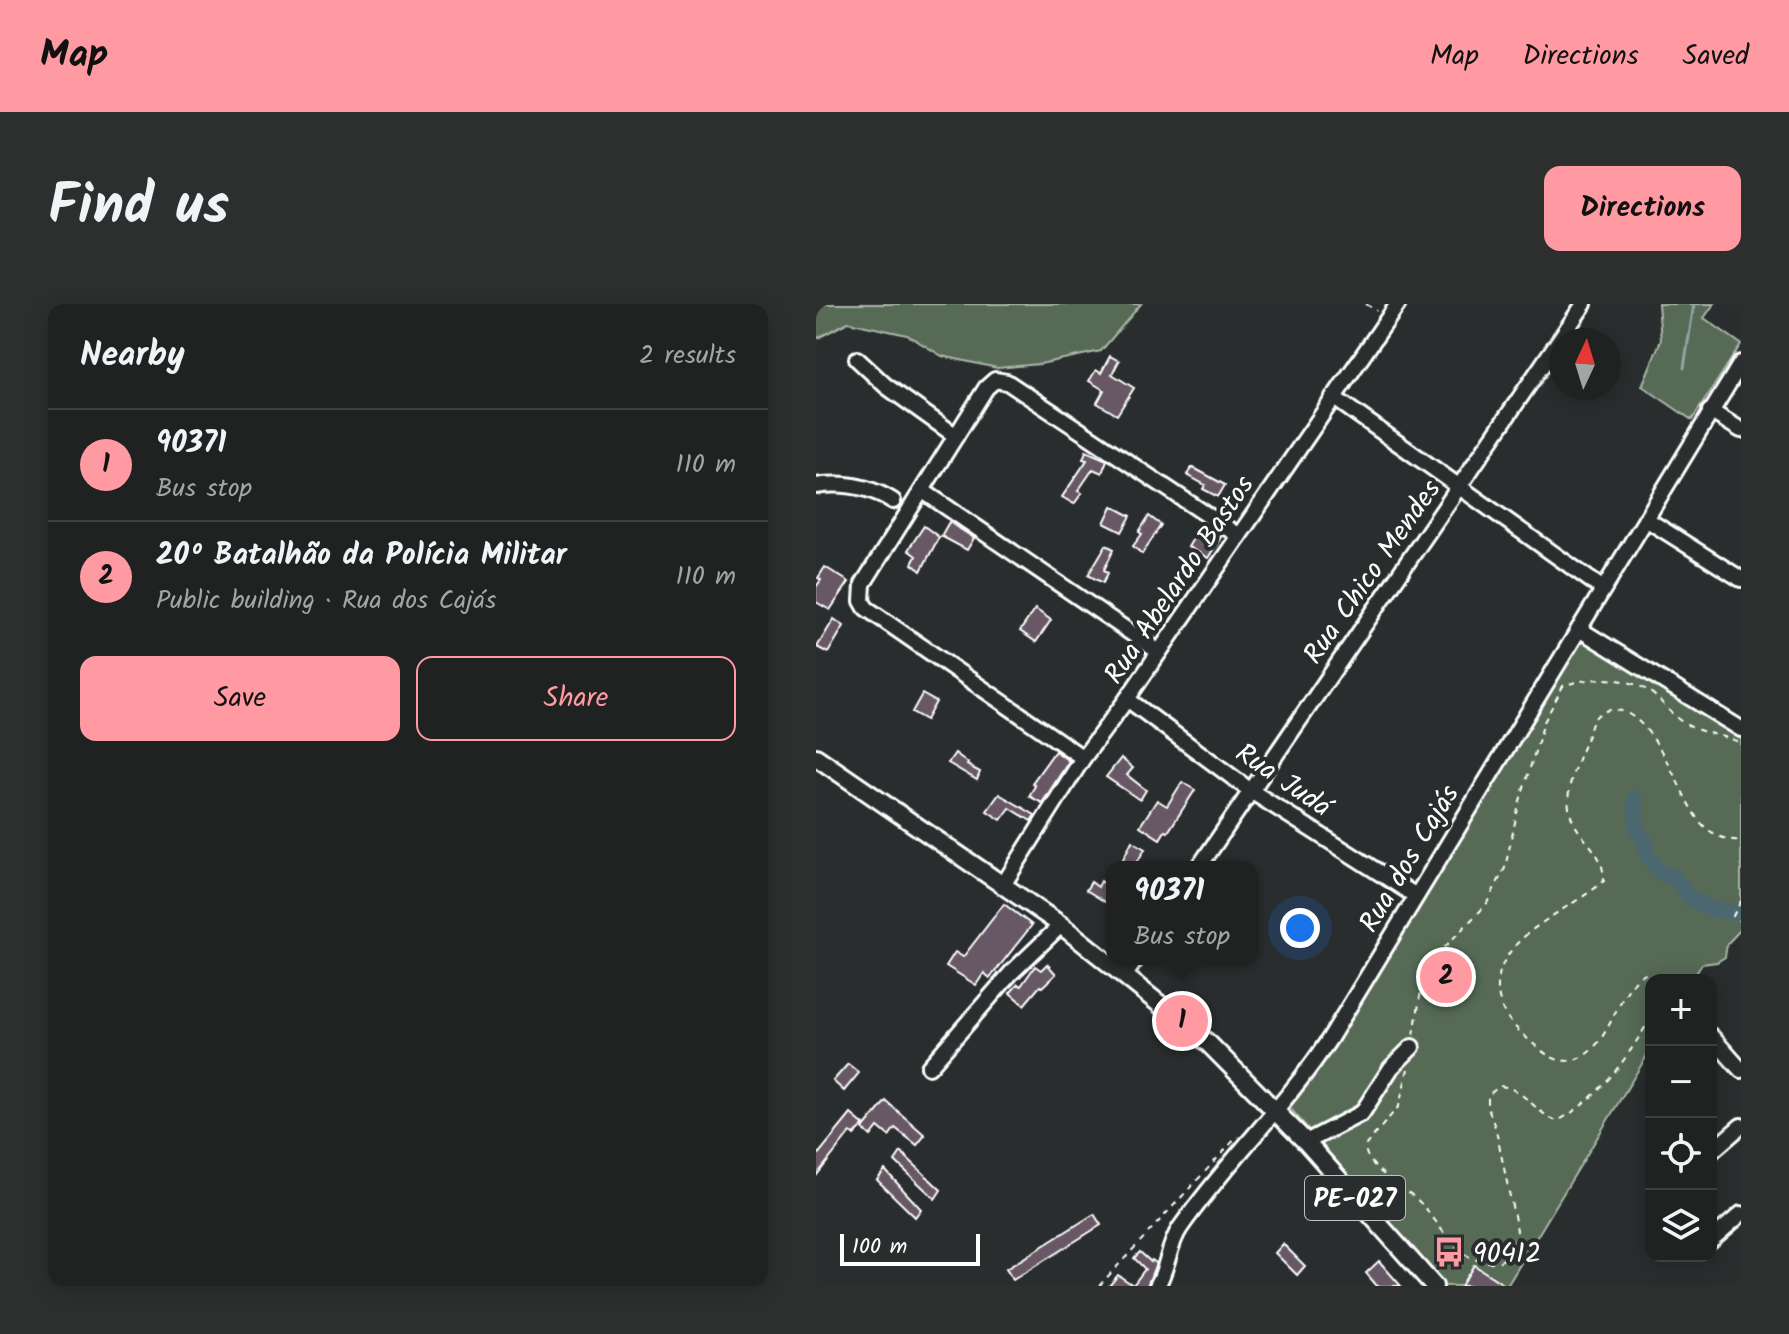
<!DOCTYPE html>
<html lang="en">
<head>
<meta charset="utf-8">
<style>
  :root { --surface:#202222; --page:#2d2f2f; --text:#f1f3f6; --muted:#a2a4a5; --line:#3d3f40; --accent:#ff9aa2 }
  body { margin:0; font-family:Kalam,sans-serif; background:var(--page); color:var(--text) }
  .controls { position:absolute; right:24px; bottom:24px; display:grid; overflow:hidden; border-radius:16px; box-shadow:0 4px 20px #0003 }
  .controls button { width:72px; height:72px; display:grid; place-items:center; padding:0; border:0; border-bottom:2px solid var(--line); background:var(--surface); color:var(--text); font:40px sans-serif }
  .compass { position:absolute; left:733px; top:24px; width:72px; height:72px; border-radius:50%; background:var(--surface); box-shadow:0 4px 20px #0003; rotate:4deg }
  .scale { position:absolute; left:24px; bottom:20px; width:140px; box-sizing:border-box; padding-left:8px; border:4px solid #fff; border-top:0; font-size:22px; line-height:28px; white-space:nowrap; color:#fff; -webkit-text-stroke:6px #2a2d2e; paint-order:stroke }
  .you { position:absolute; left:484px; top:624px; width:28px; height:28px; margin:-20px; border:6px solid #fff; border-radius:50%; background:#1a73e8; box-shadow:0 0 0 12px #1a73e833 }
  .badge { display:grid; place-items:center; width:52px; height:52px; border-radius:50%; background:var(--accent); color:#111; font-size:26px; font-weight:700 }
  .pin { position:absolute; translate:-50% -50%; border:4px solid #fff; box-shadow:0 2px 8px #0006 }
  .popup { position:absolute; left:290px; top:557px; width:152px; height:104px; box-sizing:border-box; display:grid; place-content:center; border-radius:16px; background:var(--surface); filter:drop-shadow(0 2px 6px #0005); font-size:26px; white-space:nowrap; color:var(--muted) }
  .popup b { font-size:30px; color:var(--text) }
  .popup::after { content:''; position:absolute; left:50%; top:100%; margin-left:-16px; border:16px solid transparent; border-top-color:var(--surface) }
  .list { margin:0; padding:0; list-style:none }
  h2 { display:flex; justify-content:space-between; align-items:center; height:104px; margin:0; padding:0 32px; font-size:34px }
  h2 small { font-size:26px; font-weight:400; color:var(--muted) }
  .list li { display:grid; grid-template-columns:52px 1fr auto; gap:24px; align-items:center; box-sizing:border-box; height:112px; padding:0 32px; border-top:2px solid var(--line) }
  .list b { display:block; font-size:30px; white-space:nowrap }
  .list p { margin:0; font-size:26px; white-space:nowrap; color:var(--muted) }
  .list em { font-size:26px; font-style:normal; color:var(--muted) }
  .actions { display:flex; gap:16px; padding:24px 32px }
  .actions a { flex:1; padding:18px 0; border:2px solid var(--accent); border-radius:16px; text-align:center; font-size:28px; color:var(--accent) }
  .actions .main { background:var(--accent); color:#111 }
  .icon { flex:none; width:44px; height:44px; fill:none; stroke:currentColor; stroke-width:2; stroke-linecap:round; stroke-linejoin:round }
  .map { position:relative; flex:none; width:925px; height:982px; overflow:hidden; border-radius:16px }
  header { display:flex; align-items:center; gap:48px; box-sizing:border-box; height:112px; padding:0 40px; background:var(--accent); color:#111 }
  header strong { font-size:38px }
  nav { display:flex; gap:44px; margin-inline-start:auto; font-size:28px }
  .intro { display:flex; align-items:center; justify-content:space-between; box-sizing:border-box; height:192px; padding:0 48px }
  h1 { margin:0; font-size:56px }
  .button { padding:20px 36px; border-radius:16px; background:var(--accent); color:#111; font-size:28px; font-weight:700 }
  main { display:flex; gap:48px; padding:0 48px }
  aside { flex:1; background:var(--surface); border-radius:16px; box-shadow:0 4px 20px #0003 }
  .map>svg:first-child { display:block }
  .green { fill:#576b56; stroke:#abb5aa; stroke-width:2 }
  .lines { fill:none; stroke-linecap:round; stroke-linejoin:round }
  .stream { stroke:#94a4a9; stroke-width:3 }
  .river { stroke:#4c686f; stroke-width:16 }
  .building { fill:#675965; stroke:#fff; stroke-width:2 }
  .minor-casing { stroke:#fff; stroke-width:20 }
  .major-casing { stroke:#fff; stroke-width:22 }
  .path { stroke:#fff; stroke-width:2; stroke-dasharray:6 6; stroke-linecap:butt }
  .minor { stroke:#2a2d2e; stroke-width:14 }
  .major { stroke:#2a2d2e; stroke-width:16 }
  .labels { text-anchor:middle; stroke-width:8; stroke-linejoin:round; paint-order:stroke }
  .shield { fill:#2a2d2e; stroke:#bfc0c0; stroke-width:2 }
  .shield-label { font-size:26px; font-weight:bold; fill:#fff }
  .street-label { font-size:28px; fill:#fff; stroke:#2a2d2e }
  .poi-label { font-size:28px; fill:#fff; stroke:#2a2d2e; text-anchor:start }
</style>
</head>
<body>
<header>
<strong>Map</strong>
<nav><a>Map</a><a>Directions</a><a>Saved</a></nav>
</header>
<div class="intro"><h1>Find us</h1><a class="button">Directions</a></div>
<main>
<aside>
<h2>Nearby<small>2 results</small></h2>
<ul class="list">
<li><span class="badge">1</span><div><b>90371</b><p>Bus stop</p></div><em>110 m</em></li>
<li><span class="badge">2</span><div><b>20º Batalhão da Polícia Militar</b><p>Public building · Rua dos Cajás</p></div><em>110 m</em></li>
</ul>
<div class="actions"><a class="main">Save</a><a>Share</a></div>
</aside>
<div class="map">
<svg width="925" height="982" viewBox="0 0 925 982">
  <rect width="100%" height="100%" fill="#2a2d2e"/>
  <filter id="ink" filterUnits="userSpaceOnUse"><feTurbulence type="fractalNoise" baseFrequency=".0125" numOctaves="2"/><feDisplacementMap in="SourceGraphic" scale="16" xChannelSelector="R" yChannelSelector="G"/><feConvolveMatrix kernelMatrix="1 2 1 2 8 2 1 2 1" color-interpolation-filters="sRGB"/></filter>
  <g filter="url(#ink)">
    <g class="green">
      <path d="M0,0H325L285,47L224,60L181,64L126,52L91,31L32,18L0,35Z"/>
      <path d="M842,0H898L888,14L925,40L876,116L826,82L845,36Z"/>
      <path d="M763,331L925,431V625L911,640L909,653L901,658L886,660L876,676H835V745L691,982H628L473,803L546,690Z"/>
    </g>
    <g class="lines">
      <path class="stream" d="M868,64L878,0"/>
      <path class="river" d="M819,494C821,511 816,524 829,536L831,550L842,567L859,574L875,595L896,605L925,609"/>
    </g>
    <g class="building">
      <path d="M294,52L303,57L296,70L318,84L301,111L281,99L288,86L273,77L280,66L285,69Z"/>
      <path d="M270,147L291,156L286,169L277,165L262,187L266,189L258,200L246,193L271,156L267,155Z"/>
      <path d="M376,163L409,181L402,193L387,185L389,181L371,171Z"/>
      <path d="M296,202L315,212L306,228L288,219Z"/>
      <path d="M333,212L345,221L326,250L317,242L326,230L323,228Z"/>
      <path d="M133,218L158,234L151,246L125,232Z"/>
      <path d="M385,221L405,233L392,254L372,243Z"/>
      <path d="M108,222L123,233L105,267L96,260L100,252L92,246Z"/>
      <path d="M290,241L298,245L288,266L292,269L287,279L272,271Z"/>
      <path d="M9,263L33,278L14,306L0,298V283L5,276L2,274Z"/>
      <path d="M219,305L235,316L220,338L204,327Z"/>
      <path d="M18,315L28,322L12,349L1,343Z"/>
      <path d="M106,390L120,398L110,416L96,408Z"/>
      <path d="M239,447L253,457L226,499L213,492L219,482L216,479Z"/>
      <path d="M139,449L152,459L151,461L164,468L161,476L132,459Z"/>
      <path d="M305,454L317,464L311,471L330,486L324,496L290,473Z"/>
      <path d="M366,478L379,486L352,528L349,527L344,535L324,522L341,496L351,502Z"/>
      <path d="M183,490L219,511L215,517L194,504L185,516L171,507Z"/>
      <path d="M316,537L329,545L318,563H303Z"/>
      <path d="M296,569V590L291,599L270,586L275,578L282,583L285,577L289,580Z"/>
      <path d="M188,600L216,621L174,674L168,669L160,681L130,662L139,648L147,653Z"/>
      <path d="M627,653L650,668L633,693L610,679Z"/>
      <path d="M231,660L240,670L226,683L224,682L208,701L194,689L202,680L205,682L219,662L225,666Z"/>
      <path d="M32,760L43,769L28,787L17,777Z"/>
      <path d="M70,797L109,831L101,841L79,824L73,832L62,823L55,832L47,825Z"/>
      <path d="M35,810L48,821L38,831L34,829L0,872V853Z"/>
      <path d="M85,848L125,886L119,895L79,857Z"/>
      <path d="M69,866L105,905L99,913L61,876Z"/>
      <path d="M278,910L285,921L197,976L190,965Z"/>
      <path d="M467,940L489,962L481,971L459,949Z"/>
      <path d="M324,948L335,958L336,956L340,959L331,982H293L302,971L317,981L329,965L318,954Z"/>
      <path d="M563,957L585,982H561L550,969Z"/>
      <path d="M658,961L690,982H645Z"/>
    </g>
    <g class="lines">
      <g class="minor-casing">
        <g id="minor">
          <path d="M41,55L70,82L140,132"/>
          <path d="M517,93L787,285"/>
          <path d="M894,107L925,126"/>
          <path d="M0,182C28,178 53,182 77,197"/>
          <path d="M107,187L343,348"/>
          <path d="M830,215L925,275"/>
          <path d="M763,325L925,425"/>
          <path d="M311,395L435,487L600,592"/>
          <path d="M267,454L50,304L46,297L47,280L170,84L179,76L191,78L423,232"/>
          <path d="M383,563L768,0"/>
          <path d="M187,581L267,454L311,395L582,0"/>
          <path d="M309,671L320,655"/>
          <path d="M895,732L925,766"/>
          <path d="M113,763L195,669L245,621"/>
          <path d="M490,838L546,809L575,764L596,743"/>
          <path d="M895,848L925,822"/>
          <path d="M895,936L925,910"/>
          <path d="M341,982C352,964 352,942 364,924C410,858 470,802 514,734L925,59"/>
        </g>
      </g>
      <g class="major-casing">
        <path id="major" d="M0,453L245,621L392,739L490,838L618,982"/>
      </g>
      <g class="path">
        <path d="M550,0L561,7"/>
        <path d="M925,597L917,612L925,618"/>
        <path d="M839,676L837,672L827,670C798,690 796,741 761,755C741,762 727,748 713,736C694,719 681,706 682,680C684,630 755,606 788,577C787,547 771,543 758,519C743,492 762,456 772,431C774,426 776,417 779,414C782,409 791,406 795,406C834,402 862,485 879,511C889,527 907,538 925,536"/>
        <path d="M598,731L607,674L613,659L670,601L689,564L703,500L728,418L747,382C774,372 814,371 838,391C849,401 857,413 871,421C888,430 908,431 925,439"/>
        <path d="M592,765L583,802L549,842C549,864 584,880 599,894C626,916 636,960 678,958C695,957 699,941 701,926L680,826L672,804V791L684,782C708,784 719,809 741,817C782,797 813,752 835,713"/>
        <path d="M283,982L422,832"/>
      </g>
      <use href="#minor" class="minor"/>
      <use href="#major" class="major"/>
    </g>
  </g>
  <defs>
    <g id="bus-bare" transform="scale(2.4)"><path d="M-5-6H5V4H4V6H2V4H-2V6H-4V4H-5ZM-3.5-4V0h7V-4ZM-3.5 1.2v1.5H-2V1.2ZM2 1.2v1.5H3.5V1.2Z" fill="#ff9aa2" stroke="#2a2d2e" stroke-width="2.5" paint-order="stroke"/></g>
  </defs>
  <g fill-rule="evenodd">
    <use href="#bus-bare" x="633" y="948"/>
  </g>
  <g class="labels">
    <rect class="shield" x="489" y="872" width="100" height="44" rx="6"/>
    <g class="shield-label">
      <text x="539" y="903">PE-027</text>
    </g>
    <g class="street-label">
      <text transform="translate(555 267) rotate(-55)" y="10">Rua Chico Mendes</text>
      <text transform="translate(362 275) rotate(-56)" y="10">Rua Abelardo Bastos</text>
      <text transform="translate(468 475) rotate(34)" y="10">Rua Judá</text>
      <text transform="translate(592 554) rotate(-59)" y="10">Rua dos Cajás</text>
    </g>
    <g class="poi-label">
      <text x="657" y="958">90412</text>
    </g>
  </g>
</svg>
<div class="controls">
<button>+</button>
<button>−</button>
<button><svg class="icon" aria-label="locate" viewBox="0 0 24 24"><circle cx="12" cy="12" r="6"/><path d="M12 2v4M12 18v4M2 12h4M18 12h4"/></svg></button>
<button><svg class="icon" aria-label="layers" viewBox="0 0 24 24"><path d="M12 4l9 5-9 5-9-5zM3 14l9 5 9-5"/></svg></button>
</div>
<svg class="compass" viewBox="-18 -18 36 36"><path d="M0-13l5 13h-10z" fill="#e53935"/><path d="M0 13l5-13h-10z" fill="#a2a4a5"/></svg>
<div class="scale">100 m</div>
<div class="you"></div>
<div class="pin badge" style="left:366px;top:717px">1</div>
<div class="popup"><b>90371</b>Bus stop</div>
<div class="pin badge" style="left:630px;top:673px">2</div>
</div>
</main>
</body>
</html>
